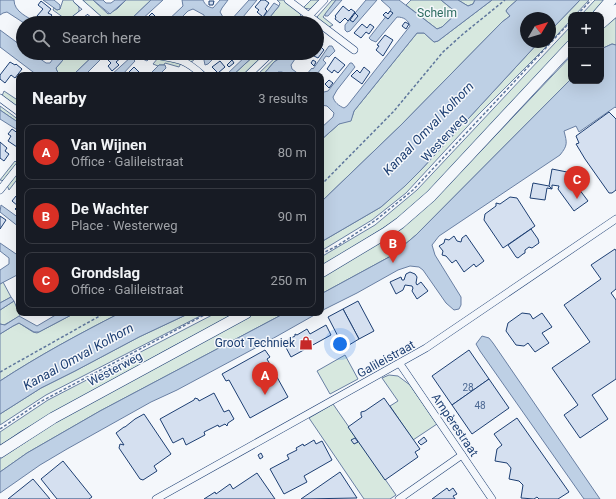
<!DOCTYPE html>
<html lang="en">
<head>
<meta charset="utf-8">
<style>
  :root { --surface:#171b24; --page:#20242c; --text:#f1f3f6; --muted:#9ea1a6; --line:#363941; --accent:#d93025 }
  body { margin:0; font-family:Roboto,sans-serif; background:var(--page); color:var(--text) }
  .controls { position:absolute; right:12px; top:12px; display:grid; overflow:hidden; border-radius:8px; box-shadow:0 4px 16px #0002 }
  .controls button { width:36px; height:36px; display:grid; place-items:center; padding:0; border:0; border-bottom:1px solid var(--line); background:var(--surface); color:var(--text); font:20px sans-serif }
  .compass { position:absolute; left:520px; top:12px; width:36px; height:36px; border-radius:50%; background:var(--surface); box-shadow:0 4px 16px #0002; rotate:52deg }
  .you { position:absolute; left:340px; top:344px; width:14px; height:14px; margin:-10px; border:3px solid #fff; border-radius:50%; background:#1a73e8; box-shadow:0 0 0 6px #1a73e833 }
  .badge { display:grid; place-items:center; width:26px; height:26px; border-radius:50%; background:var(--accent); color:#fff; font-size:13px; font-weight:700 }
  .pin { position:absolute; translate:-50% -33px; filter:drop-shadow(0 1px 2px #0008) }
  .pin::after { content:''; position:absolute; top:21px; width:14px; height:12px; background:inherit; clip-path:polygon(0 0,100% 0,50% 100%) }
  .list { margin:0; padding:0; list-style:none }
  h2 { display:flex; justify-content:space-between; align-items:center; height:52px; margin:0; padding:0 16px; font-size:17px }
  h2 small { font-size:13px; font-weight:400; color:var(--muted) }
  .list li { display:grid; grid-template-columns:26px 1fr auto; gap:12px; align-items:center; box-sizing:border-box; height:56px; margin:0 8px 8px; padding:0 8px; border:1px solid var(--line); border-radius:8px }
  .list b { display:block; font-size:15px; white-space:nowrap }
  .list p { margin:0; font-size:13px; white-space:nowrap; color:var(--muted) }
  .list em { font-size:13px; font-style:normal; color:var(--muted) }
  .icon { flex:none; width:22px; height:22px; fill:none; stroke:currentColor; stroke-width:2; stroke-linecap:round; stroke-linejoin:round }
  .map { position:relative; flex:none; width:616px; height:499px; overflow:hidden }
  .search { position:absolute; background:var(--surface); box-shadow:0 4px 16px #0002; left:16px; top:16px; width:308px; height:44px; display:flex; align-items:center; gap:10px; box-sizing:border-box; padding:0 14px; border-radius:22px; color:var(--muted); font-size:15px }
  .panel { position:absolute; background:var(--surface); box-shadow:0 4px 16px #0002; left:16px; top:72px; width:308px; height:244px; border-radius:8px }
  .map>svg:first-child { display:block }
  .green { fill:#d7e8df; stroke:#687fa3 }
  .water { fill:#bed0e5; stroke:#687fa3 }
  .building { fill:#d5e0f0; stroke:#1d3f73 }
  .lines { fill:none; stroke-linecap:round; stroke-linejoin:round }
  .street-casing { stroke:#1d3f73; stroke-width:8 }
  .primary-casing { stroke:#1d3f73; stroke-width:12 }
  .path { stroke:#5e769c; stroke-width:1.5; stroke-dasharray:3 2; stroke-linecap:butt }
  .street { stroke:#f4f7fb; stroke-width:7 }
  .primary { stroke:#f4f7fb; stroke-width:11 }
  .labels { text-anchor:middle; stroke-width:3; stroke-linejoin:round; paint-order:stroke }
  .number-label { font-size:10px; fill:#4b6792 }
  .park-label { font-size:12px; fill:#2c6c60; stroke:#f4f7fb }
  .street-label { font-size:12px; fill:#1d3f73; stroke:#f4f7fb }
  .poi-label { font-size:12px; fill:#1d3f73; stroke:#f4f7fb; text-anchor:end }
  .water-label { font-size:13px; font-style:italic; fill:#1d3f73; stroke:#f4f7fb }
</style>
</head>
<body>
<div class="map">
<svg width="616" height="499" viewBox="0 0 616 499">
  <rect width="100%" height="100%" fill="#f4f7fb"/>
  <g class="green">
    <path d="M63,0H74L79,7V12L68,21L53,10L54,8L57,10L60,9Z"/>
    <path d="M79,0H93L108,14L117,9L126,0H151L127,23H107Z"/>
    <path d="M277,0H284L298,10L301,13L300,20L298,23H265L279,6L280,3Z"/>
    <path d="M311,0H320L310,9L303,8Z"/>
    <path d="M332,0H336L323,17L333,25L329,27L319,20L317,17Z"/>
    <path d="M411,0H441L457,13L442,27L437,29L406,5Z"/>
    <path d="M458,0H475L473,4L468,6Z"/>
    <path d="M492,0H517L508,8L506,11L510,16L502,22L401,125L321,202V140L339,124C349,118 350,125 354,111L417,33H424L434,42L438,41Z"/>
    <path d="M580,0H589L575,15H571V20L544,49L478,115L406,193L372,220L321,251V242L381,207L420,171L539,42H550V31Z"/>
    <path d="M595,0H606L594,15H581Z"/>
    <path d="M616,13V45L612,44L601,49V27Z"/>
    <path d="M83,16L91,17L100,23H73Z"/>
    <path d="M571,26V39L428,193L393,222L321,267V257L375,225L417,190Z"/>
    <path d="M69,53H96L73,75H61L57,71L56,68Z"/>
    <path d="M133,53H140L150,58L147,61L132,54Z"/>
    <path d="M173,53H180L194,59L193,61L189,62L174,56Z"/>
    <path d="M257,53H267L244,75H233Z"/>
    <path d="M280,53H288L274,62L263,75H257Z"/>
    <path d="M571,56V79L416,235L391,256L321,294V277L438,196Z"/>
    <path d="M158,58L181,63L179,67L165,63L164,65H159L158,66L153,64Z"/>
    <path d="M4,91L19,101V109L2,96Z"/>
    <path d="M0,106L19,120V123L0,110Z"/>
    <path d="M15,161L18,164L5,181L0,180Z"/>
    <path d="M19,171V177L9,190L7,185Z"/>
    <path d="M3,282L11,297L0,303V284Z"/>
    <path d="M14,301L20,316L4,325L0,324V310Z"/>
    <path d="M75,313H120C79,334 38,356 0,381V334L13,326L19,323L33,332L37,333Z"/>
    <path d="M190,313H206L46,395L0,425V414L41,388L75,371L139,337Z"/>
    <path d="M216,313H237L172,347L66,406L20,432L0,446V432L48,400Z"/>
    <path d="M255,313H285L100,411L27,453L0,472V459L59,420Z"/>
    <path d="M345,355L358,379L330,394L317,371Z"/>
    <path d="M389,375L398,376L410,385L437,424L413,440L390,406L398,401L382,378Z"/>
    <path d="M333,404L396,495L390,499H364L309,418Z"/>
  </g>
  <g class="water">
    <path d="M0,0H14C14,12 28,17 37,23H24L7,12L3,13L0,15Z"/>
    <path d="M43,0H54L60,5V9L57,10Z"/>
    <path d="M93,0H103L106,3H111L115,0H126L110,14Z"/>
    <path d="M151,0H163L140,21H138L136,23H127Z"/>
    <path d="M182,0H203C205,5 208,7 213,8L220,0H228L222,8L220,12L223,17L230,21L249,0H257L238,23H203L205,20L204,15L193,9L188,11L176,23H165L183,6Z"/>
    <path d="M336,0H342L328,16H325V14Z"/>
    <path d="M366,0H377L350,31L347,32L345,30V25Z"/>
    <path d="M381,0H399L437,29L442,27L457,13L441,0H458L468,6L473,4L475,0H492L438,41L434,42L424,33H417L354,111L351,121L339,124L321,140V128L333,117L334,113L327,106L321,105V91L324,92L328,91L350,63H352L355,67L337,90L333,97C334,102 339,106 344,108L347,106L410,26C408,20 404,17 397,17L376,42L371,40L369,38L391,10L390,8Z"/>
    <path d="M517,0H580L550,31V18H526V42H539L420,171L405,186L381,207L321,242V202L401,125L502,22L510,16L506,11L508,8Z"/>
    <path d="M274,3L279,6L265,23H259Z"/>
    <path d="M0,30L23,47V53H32L46,63H50L57,53H69L56,68L57,71L61,75H37L0,47Z"/>
    <path d="M612,44L616,45V108L615,107L579,132L576,126L564,131C567,143 568,145 560,155L439,236L432,245L435,255L461,297V305L459,309L454,310L446,303L423,270L419,267L410,266L398,270L357,293L321,311V294L391,256L416,235L571,79V81H601V49Z"/>
    <path d="M329,46H332L335,51L329,57L326,56L323,60L326,63L316,75H306L312,68L313,69Z"/>
    <path d="M96,53H107L85,75H73Z"/>
    <path d="M211,53H219L208,64L205,65L204,60Z"/>
    <path d="M249,53H257L233,75H226Z"/>
    <path d="M288,53H299L291,65L292,69L300,75H287L282,72H278L275,75H263L274,62Z"/>
    <path d="M131,57L135,61L122,75H111Z"/>
    <path d="M159,65H165L166,68L159,75H149Z"/>
    <path d="M0,110L19,123V131L0,119Z"/>
    <path d="M1,205L19,218V227L0,212Z"/>
    <path d="M0,243L19,256V274L0,284V270L9,264V258L0,251Z"/>
    <path d="M11,297L14,301L0,310V303Z"/>
    <path d="M59,313H75L39,332H34L19,323L13,326L0,334V324L5,325L19,316L37,326Z"/>
    <path d="M120,313H190L139,337L75,371L41,388L0,414V381C38,356 79,334 120,313Z"/>
    <path d="M285,313H318L272,339L177,390L151,402L67,449L40,465L0,493V472L27,453L100,411Z"/>
    <path d="M482,336L489,338L493,343L600,499H584L480,351L476,344Z"/>
  </g>
  <g class="building">
    <path d="M261,0H265L269,3L265,9L267,11L263,17L257,12L259,10L255,7Z"/>
    <path d="M41,1L51,9L48,13L52,15L46,22L37,16L43,9L38,5Z"/>
    <path d="M209,1H214L213,5H209Z"/>
    <path d="M343,6L349,11L351,9L355,12L348,21L345,18L340,23L335,19L336,17L335,16Z"/>
    <path d="M390,11L393,13L388,19L383,15L386,12L388,14Z"/>
    <path d="M152,13L156,17H157L162,22L146,23L144,21Z"/>
    <path d="M355,13L358,16L353,22L350,20Z"/>
    <path d="M405,22L409,24L406,29L402,26Z"/>
    <path d="M362,24L367,28L370,24L374,27L369,34L366,32L361,38L354,33Z"/>
    <path d="M385,35L393,40L383,56L376,50L379,46L377,45Z"/>
    <path d="M317,39L323,44L321,47L324,50L318,58L308,53H317Z"/>
    <path d="M113,53H118L122,57L116,62L119,65L112,71L108,66L111,63L107,59Z"/>
    <path d="M335,57L345,65L338,73L334,70L332,73L327,69Z"/>
    <path d="M232,60L234,63L229,67L227,65Z"/>
    <path d="M313,60L316,62L314,66L311,63Z"/>
    <path d="M220,61L225,67L218,73L212,67Z"/>
    <path d="M10,62L15,65L16,64L22,69L15,78L11,75L5,83L0,79V75Z"/>
    <path d="M134,67L142,75H128L127,74Z"/>
    <path d="M364,67L370,72L362,84L351,76L357,70L360,73Z"/>
    <path d="M329,80L333,83L329,88L325,84Z"/>
    <path d="M609,112L616,119V190L612,193H609L585,159L576,144L579,143L576,136Z"/>
    <path d="M12,129L19,134L18,137L19,138V145L17,147L8,141L11,136L8,134Z"/>
    <path d="M0,142L7,148L5,151L9,154L4,161L0,158Z"/>
    <path d="M552,169L567,172L566,178L570,177L588,201L574,211L558,189L559,186L552,185V189L549,186Z"/>
    <path d="M533,183L549,186L552,189L547,188L545,200L530,198Z"/>
    <path d="M16,196L19,198V212L15,209L18,206L12,201Z"/>
    <path d="M510,197L517,198L535,226L503,248L484,220L485,214L496,206V203L500,204Z"/>
    <path d="M0,216L6,220L0,229Z"/>
    <path d="M531,229L538,239L539,243L532,248L529,247L525,250V253L523,254L518,258L516,257L508,245Z"/>
    <path d="M466,235L484,261L476,267L474,264L464,272L456,260L452,263L446,256L442,255L443,251L439,246L444,243L445,239L449,240L454,236L457,241L461,242L462,238Z"/>
    <path d="M615,249L616,251V289L611,293L616,300V379L592,395L608,419L580,438L564,415L578,405L552,368L590,342L564,305L601,279L591,265Z"/>
    <path d="M410,272L415,274L417,277L416,283L417,285L421,282L428,291L417,299L412,291L413,288L412,286L405,285L403,290L396,294L390,282L401,277L402,280H404L406,274Z"/>
    <path d="M358,301L374,331L359,339L343,309Z"/>
    <path d="M343,309L359,339L344,348L328,317Z"/>
    <path d="M522,313L530,314L533,319L542,313L552,327L542,333L549,343L535,352L528,343L524,346L516,345L506,331L508,323Z"/>
    <path d="M326,325L331,335L291,357L283,342L295,336V334L297,335L307,329L310,334Z"/>
    <path d="M265,350L270,357L267,359L288,397L250,418L229,380L226,381L222,374Z"/>
    <path d="M469,350L489,379L452,405L432,376Z"/>
    <path d="M489,379L509,408L472,434L452,405Z"/>
    <path d="M214,393L224,412L229,410L234,419L228,423L227,426L225,424L219,427L218,425L204,432L205,435L186,445L183,438L173,443L160,419L194,400L195,398L198,399L199,401Z"/>
    <path d="M384,398L420,449L415,452L418,457L385,480L348,427L362,417L361,415V412L365,411Z"/>
    <path d="M144,414L171,454L154,466L157,471L143,480L140,479L119,448L120,444L124,445L116,433L124,427H125L135,419Z"/>
    <path d="M517,418L569,492L558,499H539L537,497L534,499L521,498L523,485L519,481L509,479L511,468L507,463L495,461L497,449L502,445L494,434Z"/>
    <path d="M424,437L427,441L421,445L418,442Z"/>
    <path d="M355,438L358,442L354,444L351,440Z"/>
    <path d="M314,440L316,444L322,441L332,460L304,476L307,482L284,494L270,469L289,459L287,455L297,450L296,448L303,444L304,446Z"/>
    <path d="M261,453L263,457L260,459L258,455Z"/>
    <path d="M63,461L92,497L89,499H57L41,479Z"/>
    <path d="M340,472L357,498L301,499Z"/>
    <path d="M257,473L275,499H204L215,492L216,494L230,484L233,489Z"/>
    <path d="M33,479L50,499H8Z"/>
    <path d="M447,488L449,491L453,488L457,494L453,496L455,499H432Z"/>
  </g>
  <g class="lines">
    <g class="street-casing">
      <g id="street">
        <path d="M77,0L103,23"/>
        <path d="M288,0L354,50"/>
        <path d="M70,23L87,10"/>
        <path d="M302,23L324,0"/>
        <path d="M145,53C171,60 180,54 202,75"/>
        <path d="M248,75L271,53"/>
        <path d="M0,98L19,112"/>
        <path d="M0,190L19,166"/>
        <path d="M400,364L492,499"/>
        <path d="M156,499L426,348L616,219"/>
        <path d="M399,499L462,455"/>
      </g>
    </g>
    <g class="primary-casing">
      <g id="primary">
        <path d="M598,15L611,0"/>
        <path d="M601,23L616,10"/>
        <path d="M321,272L386,233L400,223L431,196L571,46"/>
        <path d="M0,452L53,418L246,313"/>
      </g>
    </g>
    <g class="path">
      <path d="M577,15L591,0"/>
      <path d="M321,185L394,111L443,52L463,34L505,0"/>
      <path d="M321,254L337,246L376,220L413,190L571,21"/>
      <path d="M0,372L105,313"/>
      <path d="M0,429L40,402L208,313"/>
    </g>
    <use href="#street" class="street"/>
    <use href="#primary" class="primary"/>
  </g>
  <defs>
    <g id="shop-bare" transform="scale(1.08)"><path d="M-5-2.5h2.3a2.7 3.5 0 0 1 5.4 0H5L5.5 6h-11ZM-1.5-2.5h3a1.5 2.3 0 0 0-3 0Z" fill="#c62828" stroke="#f4f7fb" stroke-width="2.5" paint-order="stroke"/></g>
  </defs>
  <g fill-rule="evenodd">
    <use href="#shop-bare" x="306" y="343"/>
  </g>
  <g class="labels">
    <g class="number-label">
      <text x="468" y="391">28</text>
      <text x="480" y="409">48</text>
    </g>
    <g class="park-label">
      <text x="437" y="17">Schelm</text>
    </g>
    <g class="street-label">
      <text transform="translate(444 138) rotate(-47)" y="4">Westerweg</text>
      <text transform="translate(386 359) rotate(-29)" y="4">Galileistraat</text>
      <text transform="translate(115 369) rotate(-28)" y="4">Westerweg</text>
      <text transform="translate(455 425) rotate(56)" y="4">Ampèrestraat</text>
    </g>
    <g class="poi-label">
      <text x="295" y="347">Groot Techniek</text>
    </g>
    <g class="water-label">
      <text transform="translate(428 128) rotate(-46)" y="5">Kanaal Omval Kolhorn</text>
      <text transform="translate(78 356) rotate(-29)" y="5">Kanaal Omval Kolhorn</text>
    </g>
  </g>
</svg>
<div class="controls">
<button>+</button>
<button>−</button>
</div>
<svg class="compass" viewBox="-18 -18 36 36"><path d="M0-13l5 13h-10z" fill="#e53935"/><path d="M0 13l5-13h-10z" fill="#9ea1a6"/></svg>
<div class="you"></div>
<div class="pin badge" style="left:265px;top:395px">A</div>
<div class="pin badge" style="left:393px;top:263px">B</div>
<div class="pin badge" style="left:577px;top:199px">C</div>
<div class="search"><svg class="icon" aria-label="search" viewBox="0 0 24 24"><circle cx="10" cy="10" r="6"/><path d="M15 15l6 6"/></svg>Search here</div>
<section class="panel">
<h2>Nearby<small>3 results</small></h2>
<ul class="list">
<li><span class="badge">A</span><div><b>Van Wijnen</b><p>Office · Galileistraat</p></div><em>80 m</em></li>
<li><span class="badge">B</span><div><b>De Wachter</b><p>Place · Westerweg</p></div><em>90 m</em></li>
<li><span class="badge">C</span><div><b>Grondslag</b><p>Office · Galileistraat</p></div><em>250 m</em></li>
</ul>
</section>
</div>
</body>
</html>
